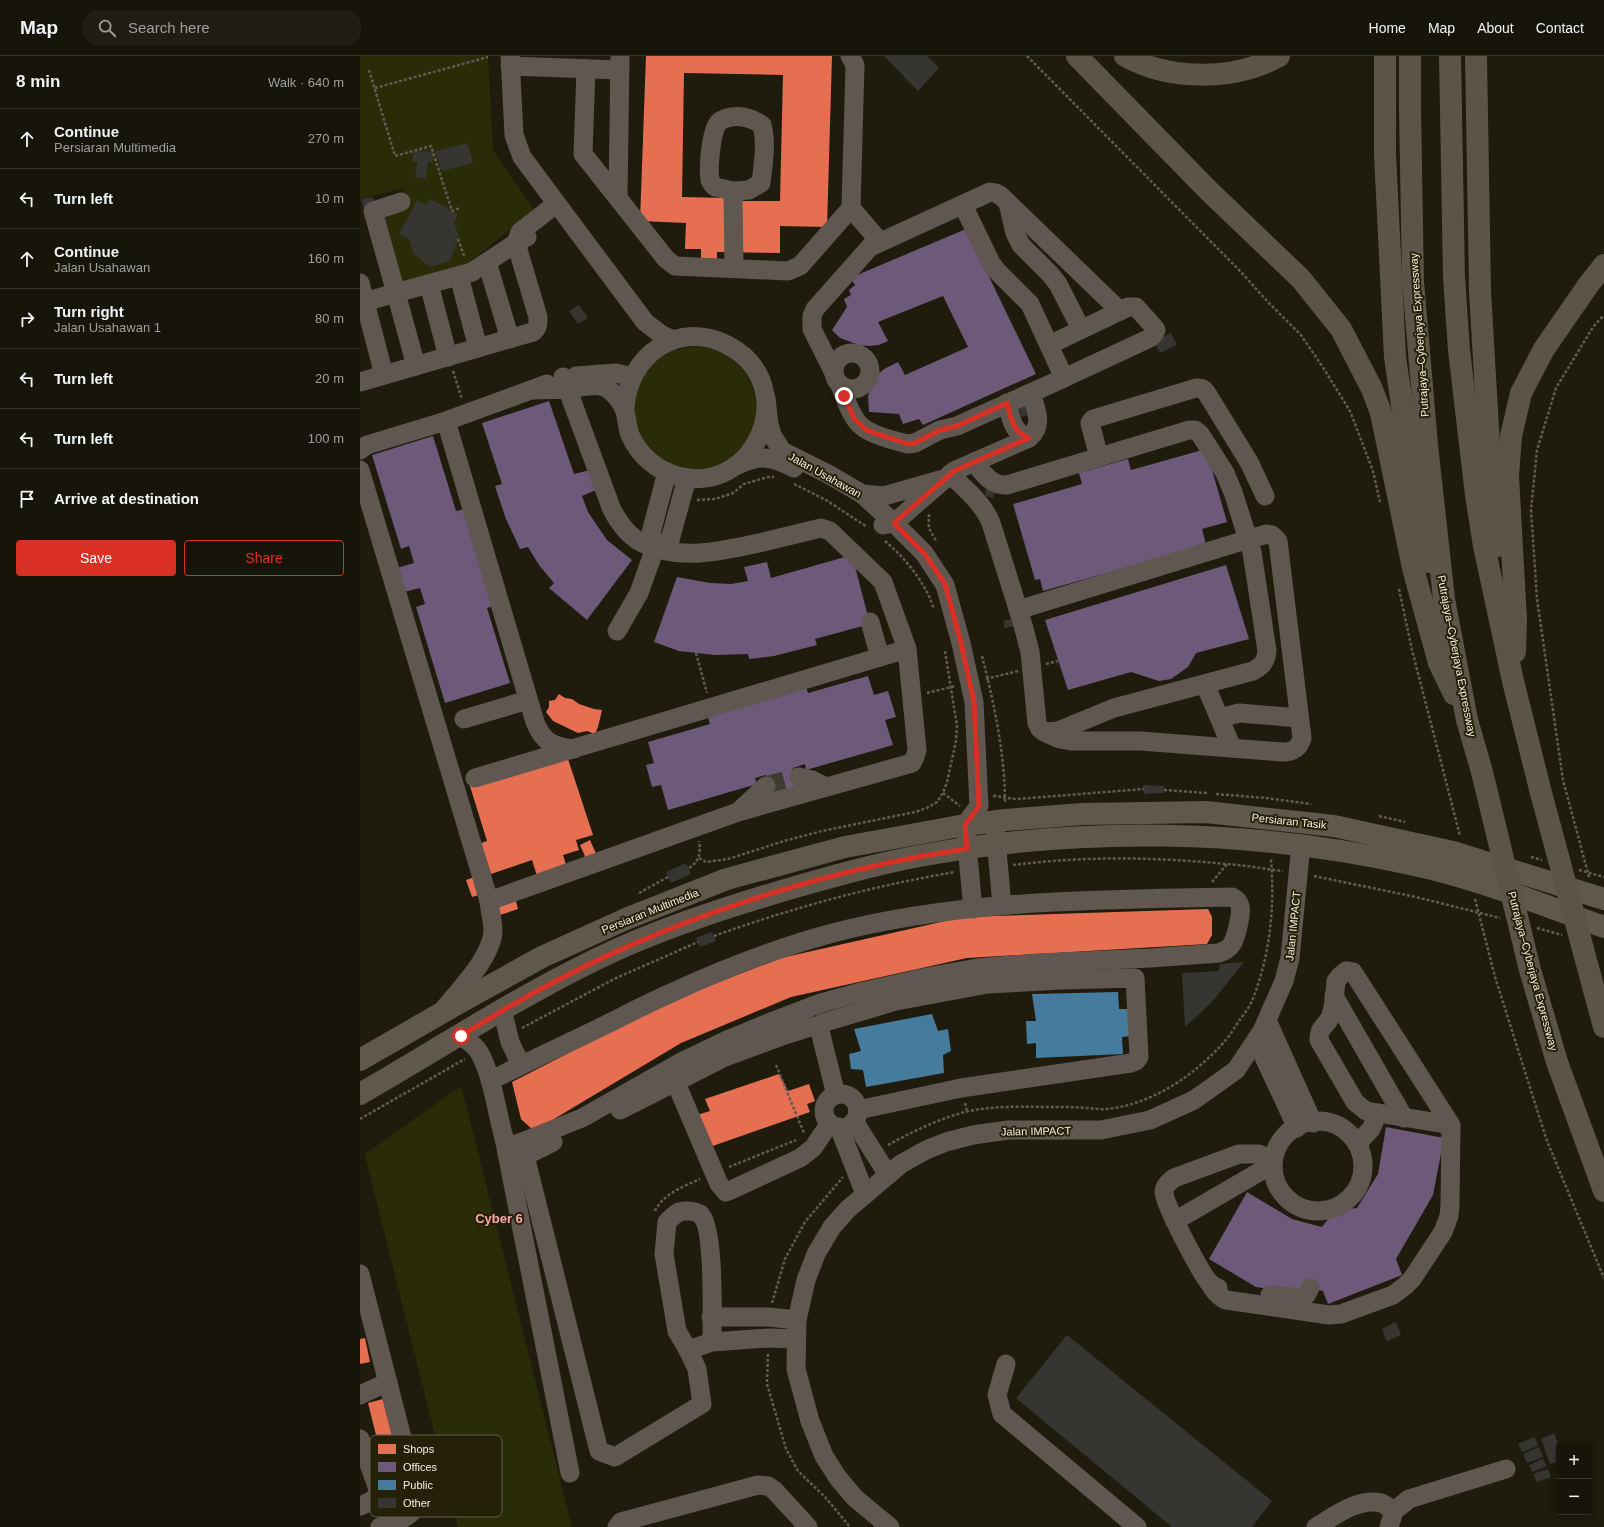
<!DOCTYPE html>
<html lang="en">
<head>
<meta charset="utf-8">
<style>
  :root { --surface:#17150a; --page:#201e13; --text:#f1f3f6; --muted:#9e9f9c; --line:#36342b; --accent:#d93025 }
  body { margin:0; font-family:Arial,sans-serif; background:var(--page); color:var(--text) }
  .controls { position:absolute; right:12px; bottom:12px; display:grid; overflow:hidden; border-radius:4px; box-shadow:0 2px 6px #0003 }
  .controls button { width:36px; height:36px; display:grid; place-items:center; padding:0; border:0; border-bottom:1px solid var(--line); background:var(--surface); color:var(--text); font:20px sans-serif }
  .stop { position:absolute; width:12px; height:12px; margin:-9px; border:3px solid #d93025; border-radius:50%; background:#fff }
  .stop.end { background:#d93025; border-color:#fff; box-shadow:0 1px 4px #0008 }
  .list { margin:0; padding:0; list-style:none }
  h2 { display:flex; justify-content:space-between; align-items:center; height:52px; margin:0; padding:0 16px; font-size:17px }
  h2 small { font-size:13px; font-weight:400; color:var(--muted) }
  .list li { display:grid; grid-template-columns:26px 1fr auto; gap:12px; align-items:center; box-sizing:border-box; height:60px; padding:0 16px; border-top:1px solid var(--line) }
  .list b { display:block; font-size:15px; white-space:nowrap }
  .list p { margin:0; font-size:13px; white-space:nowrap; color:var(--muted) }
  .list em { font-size:13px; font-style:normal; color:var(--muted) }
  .actions { display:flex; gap:8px; padding:12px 16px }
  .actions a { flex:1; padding:9px 0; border:1px solid var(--accent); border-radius:4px; text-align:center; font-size:14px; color:var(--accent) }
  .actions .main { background:var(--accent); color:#fff }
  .icon { flex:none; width:22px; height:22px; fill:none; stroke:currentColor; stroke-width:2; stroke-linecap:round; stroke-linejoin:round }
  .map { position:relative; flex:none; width:1244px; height:1471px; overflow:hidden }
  header { display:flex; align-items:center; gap:24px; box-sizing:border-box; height:56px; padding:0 20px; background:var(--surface); border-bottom:1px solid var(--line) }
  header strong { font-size:19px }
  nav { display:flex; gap:22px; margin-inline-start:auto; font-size:14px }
  .search { width:280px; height:36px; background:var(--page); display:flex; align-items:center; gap:10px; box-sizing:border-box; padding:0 14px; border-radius:22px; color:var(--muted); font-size:15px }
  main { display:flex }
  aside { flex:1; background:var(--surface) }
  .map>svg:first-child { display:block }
  .green { fill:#2a2c07 }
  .shops { fill:#e76f51; fill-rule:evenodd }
  .offices { fill:#6d597a }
  .public { fill:#457b9d }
  .building { fill:#363532 }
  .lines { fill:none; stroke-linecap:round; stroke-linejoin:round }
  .minor-tunnel { stroke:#3f3c2e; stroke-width:19; stroke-dasharray:19 10; stroke-linecap:butt }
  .path { stroke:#615b54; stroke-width:2.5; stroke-dasharray:3 2; stroke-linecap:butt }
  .minor { stroke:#605750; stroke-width:19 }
  .major { stroke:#60574d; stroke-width:22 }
  .highway { stroke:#5c5349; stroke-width:22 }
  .route { stroke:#d93025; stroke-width:5 }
  .labels { text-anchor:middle; stroke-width:4; stroke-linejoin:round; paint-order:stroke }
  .street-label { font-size:11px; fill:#f4f1e3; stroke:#252008 }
  .quarter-label { font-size:13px; font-weight:bold; fill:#fca7ab; stroke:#252008 }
  .key { fill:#252008; stroke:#635f4a; stroke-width:1 }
  .key-label { font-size:11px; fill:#f4f1e3 }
</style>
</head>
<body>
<header>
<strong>Map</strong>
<div class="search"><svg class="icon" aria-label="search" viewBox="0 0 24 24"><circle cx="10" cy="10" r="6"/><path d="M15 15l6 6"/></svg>Search here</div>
<nav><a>Home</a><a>Map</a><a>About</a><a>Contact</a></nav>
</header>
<main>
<aside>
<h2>8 min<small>Walk · 640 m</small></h2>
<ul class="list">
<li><svg class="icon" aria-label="ahead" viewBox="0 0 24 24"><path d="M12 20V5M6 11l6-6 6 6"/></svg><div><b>Continue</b><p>Persiaran Multimedia</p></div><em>270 m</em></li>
<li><svg class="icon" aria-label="left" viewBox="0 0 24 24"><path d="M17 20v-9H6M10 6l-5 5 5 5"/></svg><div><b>Turn left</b></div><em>10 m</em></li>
<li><svg class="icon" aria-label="ahead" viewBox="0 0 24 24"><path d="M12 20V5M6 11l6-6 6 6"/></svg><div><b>Continue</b><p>Jalan Usahawan</p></div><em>160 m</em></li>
<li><svg class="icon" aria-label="right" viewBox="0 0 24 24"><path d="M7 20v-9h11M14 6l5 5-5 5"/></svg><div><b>Turn right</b><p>Jalan Usahawan 1</p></div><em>80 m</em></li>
<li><svg class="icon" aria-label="left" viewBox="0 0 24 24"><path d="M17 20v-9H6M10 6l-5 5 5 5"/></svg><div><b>Turn left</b></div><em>20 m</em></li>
<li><svg class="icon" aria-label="left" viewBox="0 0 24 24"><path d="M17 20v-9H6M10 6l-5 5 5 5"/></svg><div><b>Turn left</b></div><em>100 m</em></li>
<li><svg class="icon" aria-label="arrive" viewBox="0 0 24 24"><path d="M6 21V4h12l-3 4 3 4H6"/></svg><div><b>Arrive at destination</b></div></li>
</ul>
<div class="actions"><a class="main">Save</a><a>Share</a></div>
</aside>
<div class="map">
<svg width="1244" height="1471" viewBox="0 0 1244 1471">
  <rect width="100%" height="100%" fill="#1f1c0e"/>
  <g class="green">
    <path d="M0,0H128L133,94L174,154L107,208L42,228L23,158L48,149L43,132L0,143Z"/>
    <circle cx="335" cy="352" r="61"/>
    <path d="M101,1030L212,1471H98L5,1098Z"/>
  </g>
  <g class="shops">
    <path d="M286,0H472L467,171L420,170V197L357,196V203L341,202V193H325L326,167L280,165ZM324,17L423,19L420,145H381L367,142L322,141Z"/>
    <path d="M199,638L205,642L212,643L219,648L234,653L242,654L238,671L235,678L227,675L218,677L193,665L186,656L189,651V645L195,644Z"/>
    <path d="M208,703L233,779L216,784L219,794L203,799L208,815L177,820L172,804L131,818L121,787L127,785L109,727Z"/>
    <path d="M230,784L238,802L228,807L220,789Z"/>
    <path d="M117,820L122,838L112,841L106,824Z"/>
    <path d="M156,845L158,853L140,859L137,850Z"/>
    <path d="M848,853L852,861V879L847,888L607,902L431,941L321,987L174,1075L161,1063L152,1026L308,946L421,902L603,861Z"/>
    <path d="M419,1018L428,1035L449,1028L455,1045L447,1048L450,1056L347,1092L334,1060L350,1055L345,1043Z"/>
    <path d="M5,1282L10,1306L0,1308V1283Z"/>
    <path d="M23,1343L41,1415L26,1419L8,1347Z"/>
  </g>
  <g class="offices">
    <path d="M606,173L676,318L563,369L559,363L543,368L539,358L509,356L508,341L511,330L516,320L524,313L538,306L545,319L608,291L583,240L518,266L528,285L519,289L509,290L499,289L480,282L472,274L487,251L484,243L491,239L489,234L495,229L490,222Z"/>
    <path d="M189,345L214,418L230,414L236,434L222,440L228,456L247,484L272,504L227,564L189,532L194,527L179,509L168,491L160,493L146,463L135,430L142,428L122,367Z"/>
    <path d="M73,380L96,455L104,453L133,550L127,552L150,627L85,647L56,551L65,548L60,532L40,537L33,513L54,507L49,490L41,493L12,399Z"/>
    <path d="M846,393L867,466L842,473L846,489L683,535L680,523L675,524L653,448L722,428L719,417L768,403L771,414Z"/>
    <path d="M492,499L510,568L455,583L457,589L414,600L389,603L388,598L355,599L319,595L294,586L317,521L350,527L371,528L388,525L384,511L407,506L411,522Z"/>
    <path d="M866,509L889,583L836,597L828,611L811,623L799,625L771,616L708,634L685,564Z"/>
    <path d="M508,620L514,639L528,635L536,661L525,664L533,689L446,714L445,708L433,712L439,733L412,741L406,719L395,722L397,728L308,754L301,729L292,731L286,709L294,707L288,686L350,668L347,657L445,628L448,637Z"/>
    <path d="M1026,1071L1084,1082L1073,1139L1036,1203L1042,1219L968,1248L963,1235L944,1230L941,1238L896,1231L849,1203L887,1136L932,1163L962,1171L972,1158L981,1154L997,1152L1018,1118Z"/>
  </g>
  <g class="public">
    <path d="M758,936L759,953H768L771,980L762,981L763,998L676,1002V987L667,988L666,965H676L672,938Z"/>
    <path d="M572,958L578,975L588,973L591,995L583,999L584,1017L506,1031L503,1014L491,1013L489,998L501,995L494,973Z"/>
  </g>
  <g class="building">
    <path d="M524,0H567L579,12L558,35Z"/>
    <path d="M107,87L113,107L82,115L75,95Z"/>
    <path d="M53,95L73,96V107L68,106L66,123L55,121L58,106H53Z"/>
    <path d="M13,141L15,151L4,153L1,143Z"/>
    <path d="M70,143L98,158L94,166L99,181L90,205L70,211L53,197L49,183L39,178L57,144L66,149Z"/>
    <path d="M219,249L228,262L218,268L209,255Z"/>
    <path d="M811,277L817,289L800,297L794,285Z"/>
    <path d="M669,346L671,358L661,361L658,350Z"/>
    <path d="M626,429L636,432L633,442L625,440Z"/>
    <path d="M655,562L656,570L645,572L643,565Z"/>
    <path d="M783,729L804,730V737L784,738Z"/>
    <path d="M326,807L331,818L311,827L306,816Z"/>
    <path d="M352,876L356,885L340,891L336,882Z"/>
    <path d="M884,906L851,947L825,971L822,917L859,915L860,908Z"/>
    <path d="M1036,1266L1041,1279L1027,1285L1022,1273Z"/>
    <path d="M707,1279L912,1445L892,1471H812L656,1342Z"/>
    <path d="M1194,1377L1199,1391V1405L1190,1408L1181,1383Z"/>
    <path d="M1175,1381L1178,1390L1162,1396L1158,1388Z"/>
    <path d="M1179,1391L1183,1401L1167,1407L1163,1398Z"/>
    <path d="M1183,1403L1187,1410L1172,1416L1169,1409Z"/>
    <path d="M1188,1413L1191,1421L1177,1426L1173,1418Z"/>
  </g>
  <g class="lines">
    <path class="minor-tunnel" d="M406,730L439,721"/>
    <g class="path">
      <path d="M667,0L881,216L907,245L941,279L964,313L990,355L1013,415L1020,446"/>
      <path d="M9,14L35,100L71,90L92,155L100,152"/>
      <path d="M15,32L128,1"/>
      <path d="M98,183L105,202"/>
      <path d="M93,315L102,343"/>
      <path d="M434,428L466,444L507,471"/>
      <path d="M337,444L355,443L373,437L384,428L408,421H414"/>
      <path d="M569,458C568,474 569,473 577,486"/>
      <path d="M525,485C546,503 565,526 574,553"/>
      <path d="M1039,533L1052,594L1100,780"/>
      <path d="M336,597L347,637"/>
      <path d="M622,600C634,647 645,698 645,747"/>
      <path d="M686,608L698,605"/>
      <path d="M626,623L658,615"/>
      <path d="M567,637L595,630"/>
      <path d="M804,734L847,737"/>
      <path d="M583,737L600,750"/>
      <path d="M856,738L906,742L951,748"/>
      <path d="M633,740C642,740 649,743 657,743L784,733"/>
      <path d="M1019,760L1045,766"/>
      <path d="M1171,801L1182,804"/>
      <path d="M339,802L346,806L368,803L424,785L462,775L555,756L567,752L577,746L583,737L587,726L596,685L597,670L585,595"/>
      <path d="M653,809C724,800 795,801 866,808C885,809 904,813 923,815"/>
      <path d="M329,812C339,806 341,797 339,785"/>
      <path d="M1219,814L1244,821"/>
      <path d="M954,820L1056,841L1140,862"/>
      <path d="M1229,821L1203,724L1177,543L1171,454L1177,394L1196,332L1233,271L1244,259"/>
      <path d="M852,826L867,808"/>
      <path d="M279,837L308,821"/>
      <path d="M1115,843L1135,921L1187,1085L1244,1222"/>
      <path d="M1177,872L1202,879"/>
      <path d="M354,880C432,852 512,830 595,816"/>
      <path d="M162,972L254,923L338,886"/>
      <path d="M416,1009L444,1077"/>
      <path d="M605,1047L607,1056"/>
      <path d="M0,1063L105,1003"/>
      <path d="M528,1089C552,1076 578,1063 605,1056C634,1049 666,1051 696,1051C706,1051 716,1051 726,1052C733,1052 740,1054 747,1053C793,1048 835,1019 865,985C870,980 874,972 879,965C883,959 889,952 892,945C910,900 915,851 911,803"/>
      <path d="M369,1111L436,1084"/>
      <path d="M295,1155C303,1138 324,1130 340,1123"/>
      <path d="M412,1247L425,1203L445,1166L483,1121"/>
      <path d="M408,1298L407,1328L426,1393L438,1415L465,1441L490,1471"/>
    </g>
    <g class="minor">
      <path d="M150,0L154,79L162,101L285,266L302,279L313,284"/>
      <path d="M150,10L260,14"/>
      <path d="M226,13L223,98L306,203L315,210L428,215L440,210L491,152L495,9L490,0"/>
      <path d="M373,135L389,134L401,127C403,108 407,88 402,69C392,62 383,59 371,61C367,62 362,63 359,66C351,74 348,112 350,124C350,126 353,129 355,131L373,135L374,212"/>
      <path d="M258,142L260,0"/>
      <path d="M41,146L13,155L36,237L112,216L156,187L167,181"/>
      <path d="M648,147L655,177L661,189L690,218L698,228L721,273"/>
      <path d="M491,152L520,186"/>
      <path d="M127,206L150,283"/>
      <path d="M99,220L118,292"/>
      <path d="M0,227L24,319"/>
      <path d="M69,228L88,301"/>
      <path d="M0,247L36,237L56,310"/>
      <path d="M689,289L760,255"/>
      <circle cx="492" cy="315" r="18"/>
      <path d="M474,317L452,273V260L455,253L510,191L630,136L636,137L641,140L760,255L768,251H776L794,271L796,274L794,278L790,282L704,322"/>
      <path d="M216,320L256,317L272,321"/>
      <path d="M0,326L173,276C178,272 178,268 178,261L156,187L160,176L196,148"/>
      <path d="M480,329C485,342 490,358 499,368C508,378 535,385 548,388L555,387L580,374L597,370L704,322L670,248L637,215L631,207L603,149"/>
      <path d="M175,334C186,333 197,334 208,333C219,332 234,327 244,331C252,334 261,345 264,353C267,360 267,371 270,379C279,399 296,414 317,420C397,441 442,329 369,290C319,262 267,300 265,353"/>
      <path d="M406,342L409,368L412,379L422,395L468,418L502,438L534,467L564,497L585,529L601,587L614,646L619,750L605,769L613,853"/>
      <path d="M647,347C651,362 652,376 669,382"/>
      <path d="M86,365L175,666C183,686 193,691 214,693"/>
      <path d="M0,394L7,389L86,365L187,328"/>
      <path d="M739,401L730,367L733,363L836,332L843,333L846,336L889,406L905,440"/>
      <path d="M378,409C401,398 412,401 434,412"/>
      <path d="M0,414L129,845C130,855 133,866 133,876C131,902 99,934 83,954"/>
      <path d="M590,418C605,433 623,447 631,467L663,569L670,596L677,667L680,673L684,676L698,675L754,652L893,615C902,610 906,606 907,595L892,496L873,436L865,417L840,378L835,374H829L647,429C631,430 623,417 614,406"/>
      <path d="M502,438L524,440L580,424"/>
      <path d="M523,469L534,467L594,415L669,382C684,370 676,353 671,337"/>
      <path d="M295,492L310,484L327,422"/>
      <path d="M658,554L889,483L907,478L912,479L918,485L942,682C939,693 933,696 922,696L781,685H711L700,683L686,677"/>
      <path d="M510,566L520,601"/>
      <path d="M257,575L279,537L295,492L291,477L307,416"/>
      <path d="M845,628L872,692"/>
      <path d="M860,662L879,657L939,662"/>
      <path d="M104,663L168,644"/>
      <path d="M439,721L452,724L466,731"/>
      <path d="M115,722L547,593"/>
      <path d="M379,755L406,730"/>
      <path d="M635,773L642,849"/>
      <path d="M129,845L378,756L552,707L555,701L557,694L547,593L523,526L470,475L461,472C440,477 420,482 399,487C359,496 315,506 277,484C266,477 258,465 252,454L203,321"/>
      <path d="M974,940L1044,1062"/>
      <path d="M142,953L150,986L161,1009"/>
      <path d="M907,964L953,1067"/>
      <path d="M462,967L536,945L628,928L702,924L775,922L779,1001L776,1005L771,1007L601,1032L498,1054"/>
      <path d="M460,975L476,1039"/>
      <path d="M101,980C107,984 115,989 119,996C132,1018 137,1057 144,1082C148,1088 149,1090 157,1088L222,1062L323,1005L367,984L411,966L461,947L501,936L567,921L617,912L678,907L790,902L859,897C864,895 869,893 872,888C876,882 882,857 880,850C879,845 876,843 872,841C738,844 600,843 469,878C414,893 361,914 309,938C284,949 260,962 235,974C200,991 165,1007 130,1025"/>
      <path d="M896,984L937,1072"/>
      <path d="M316,1027L359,1128L366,1136L371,1134L440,1102L453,1092L470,1067"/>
      <circle cx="481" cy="1055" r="17"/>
      <path d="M260,1054L365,1001L422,980L454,970"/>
      <path d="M494,1065L528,1119"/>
      <circle cx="958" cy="1110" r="45"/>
      <path d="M479,1071L505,1138"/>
      <path d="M144,1082L210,1417"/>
      <path d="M193,1086L165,1100L239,1395L255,1401L342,1348L337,1313L328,1294"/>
      <path d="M997,1088L1011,1073L1018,1057"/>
      <path d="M815,1165L913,1108"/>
      <path d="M0,1218L57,1440C58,1461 36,1466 20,1471"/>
      <path d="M848,1225C853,1233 857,1240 866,1244L969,1259L981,1258L1033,1239L1045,1230L1052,1223L1083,1176L1089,1160L1090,1149L1091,1069L993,916L986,915L980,920L976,925C975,935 974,953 970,962C964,972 959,971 959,984L995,1046L1006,1055L1091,1069"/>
      <path d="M858,1232C854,1231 851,1228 848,1225C840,1215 804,1148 804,1136C804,1130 809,1126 814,1122L879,1098H898L913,1103"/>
      <path d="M910,1239L941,1242L946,1239L950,1232"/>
      <path d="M351,1261H409L437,1264"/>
      <path d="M352,1286C352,1265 355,1170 340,1158C335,1155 324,1154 319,1156C315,1158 310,1163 307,1166L304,1198L317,1275L328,1294L352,1286L409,1282L436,1283"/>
      <path d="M646,1308L637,1339L642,1358L777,1471"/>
      <path d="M0,1339L28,1326"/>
      <path d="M0,1383L18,1433C17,1444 9,1446 0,1450"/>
      <path d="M257,1471L261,1466L398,1429L408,1430L414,1434L448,1471"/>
      <path d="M530,1471L495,1442L478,1422L464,1400L450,1365L436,1313L437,1264L446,1224L456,1198L472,1171L488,1153L541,1108L566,1094L586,1086L613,1079L648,1074H741L790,1064L834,1044L876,1014L902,975L924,925L930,902L941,788"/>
      <path d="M956,1471C973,1461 999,1441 1021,1447C1025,1448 1030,1453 1034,1455"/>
      <path d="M1029,1471L1034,1455L1049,1443L1146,1413"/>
    </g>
    <g class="major">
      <path d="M0,1004L97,948L182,901L268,862L367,823L485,791L605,769L645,764L723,758L846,756L974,770L1093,796L1244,843"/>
      <path d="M0,1038C85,989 168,934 258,893C314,868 373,849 432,832C474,820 516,808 559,800C721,770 890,773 1050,808C1117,822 1180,848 1244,871"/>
    </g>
    <g class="highway">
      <path d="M717,0L849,135L941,223L981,273L1012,333L1021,357L1053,512L1079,607L1094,638"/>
      <path d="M765,0C810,25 875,25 919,0"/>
      <path d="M1025,0V98L1035,301L1059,466L1069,506"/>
      <path d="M1050,0V52L1053,226L1067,389L1084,543L1107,664L1122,716L1170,914L1197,1006L1244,1135"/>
      <path d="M1090,0L1094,221L1099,294L1116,439L1124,490L1153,625L1181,737L1244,971"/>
      <path d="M1116,0L1120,235L1131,423L1138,490"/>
      <path d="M1155,596L1156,564L1148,420L1151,380L1161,337L1184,293L1229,228L1244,209"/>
    </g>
  </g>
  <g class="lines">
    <path class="route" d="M101,980C207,912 315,865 436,830C492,814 549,801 607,793L605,769L619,750L614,646L601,587L585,528L564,497L534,467L594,415L669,382C652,376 651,362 647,347L597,370L580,374L555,387L548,388L506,374L494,362L484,340"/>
  </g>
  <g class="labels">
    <g class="street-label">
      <text transform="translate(1059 279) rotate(-94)" y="4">Putrajaya–Cyberjaya Expressway</text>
      <text transform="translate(465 419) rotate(29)" y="4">Jalan Usahawan</text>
      <text transform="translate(1097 600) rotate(79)" y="4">Putrajaya–Cyberjaya Expressway</text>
      <text transform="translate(929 765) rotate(6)" y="4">Persiaran Tasik</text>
      <text transform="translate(290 855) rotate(-22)" y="4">Persiaran Multimedia</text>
      <text transform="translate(933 870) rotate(-84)" y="4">Jalan IMPACT</text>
      <text transform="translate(1173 915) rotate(75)" y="4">Putrajaya–Cyberjaya Expressway</text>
      <text transform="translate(676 1075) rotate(-1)" y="4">Jalan IMPACT</text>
    </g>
    <g class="quarter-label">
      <text x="139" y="1167">Cyber 6</text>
    </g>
  </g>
  <rect x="10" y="1379" width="132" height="82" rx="6" class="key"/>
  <rect x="18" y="1388" width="18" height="10" fill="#e76f51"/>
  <rect x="18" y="1406" width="18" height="10" fill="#6d597a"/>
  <rect x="18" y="1424" width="18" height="10" fill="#457b9d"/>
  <rect x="18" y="1442" width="18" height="10" fill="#363532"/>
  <g class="key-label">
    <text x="43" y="1397">Shops</text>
    <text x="43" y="1415">Offices</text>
    <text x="43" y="1433">Public</text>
    <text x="43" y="1451">Other</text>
  </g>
</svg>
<div class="controls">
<button>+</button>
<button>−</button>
</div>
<div class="stop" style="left:101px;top:980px"></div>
<div class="stop end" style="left:484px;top:340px"></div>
</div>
</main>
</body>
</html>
